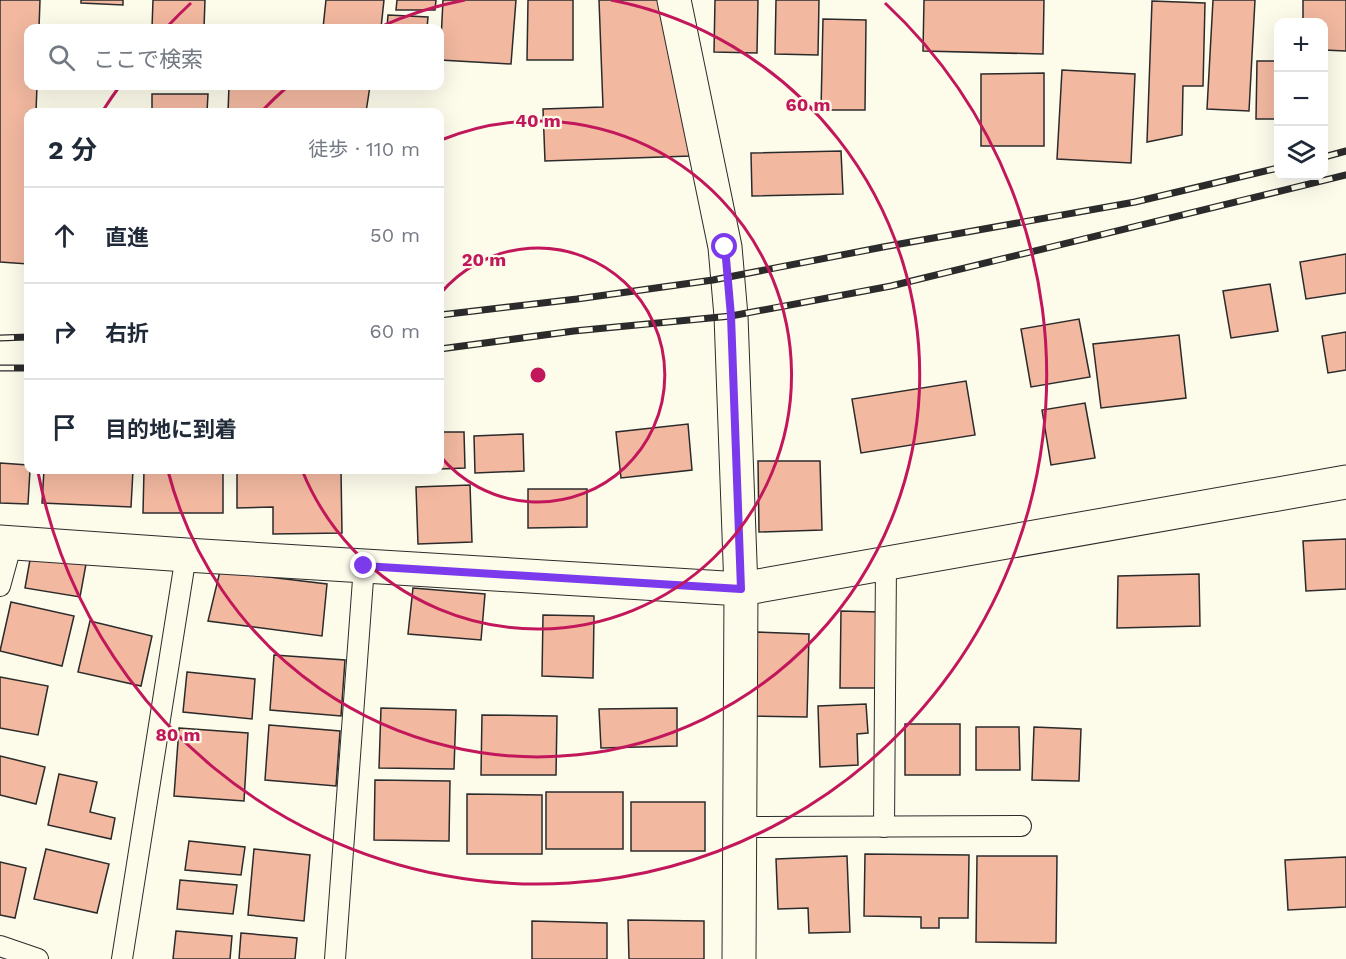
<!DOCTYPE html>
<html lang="ja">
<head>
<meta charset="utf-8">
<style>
  :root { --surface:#fff; --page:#f2f2f3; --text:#1f2937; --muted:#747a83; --line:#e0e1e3 }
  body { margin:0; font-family:"Work Sans","Noto Sans JP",sans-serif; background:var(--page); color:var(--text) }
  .controls { position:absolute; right:18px; top:18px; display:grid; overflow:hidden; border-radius:12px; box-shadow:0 6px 24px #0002 }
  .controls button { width:54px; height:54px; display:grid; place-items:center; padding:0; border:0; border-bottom:2px solid var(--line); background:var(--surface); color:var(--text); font:30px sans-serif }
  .stop { position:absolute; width:18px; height:18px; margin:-14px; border:4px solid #7c3aed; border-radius:50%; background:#fff }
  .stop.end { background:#7c3aed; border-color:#fff; box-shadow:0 2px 6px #0008 }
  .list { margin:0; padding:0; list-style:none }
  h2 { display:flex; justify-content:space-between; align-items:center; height:78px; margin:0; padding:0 24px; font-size:26px }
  h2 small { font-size:20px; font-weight:400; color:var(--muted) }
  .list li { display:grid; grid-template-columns:39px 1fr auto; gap:18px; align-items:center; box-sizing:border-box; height:96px; padding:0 24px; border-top:2px solid var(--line) }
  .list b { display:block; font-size:22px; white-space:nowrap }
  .list em { font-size:20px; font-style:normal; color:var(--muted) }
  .icon { flex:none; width:33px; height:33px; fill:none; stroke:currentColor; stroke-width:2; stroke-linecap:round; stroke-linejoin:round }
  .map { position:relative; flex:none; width:1346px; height:959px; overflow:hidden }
  .search { position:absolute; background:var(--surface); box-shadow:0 6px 24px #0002; left:24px; top:24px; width:420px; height:66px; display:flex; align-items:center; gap:15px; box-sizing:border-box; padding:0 21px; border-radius:12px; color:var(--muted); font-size:22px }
  .panel { position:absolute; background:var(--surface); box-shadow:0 6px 24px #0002; left:24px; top:108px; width:420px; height:366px; border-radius:12px }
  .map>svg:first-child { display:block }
  .building { fill:#f2b8a0; stroke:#2b2b2b; stroke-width:1.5 }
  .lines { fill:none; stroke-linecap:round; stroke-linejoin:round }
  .lane-casing { stroke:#2b2b2b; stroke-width:22 }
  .street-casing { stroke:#2b2b2b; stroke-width:35 }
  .lane { stroke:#fdfbea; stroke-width:20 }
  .street { stroke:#fdfbea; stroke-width:33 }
  .rail-casing { stroke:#2b2b2b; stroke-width:7 }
  .rail { stroke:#fdfbea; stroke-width:4.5; stroke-dasharray:14; stroke-linecap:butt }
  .route { stroke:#7c3aed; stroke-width:8 }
  .ring { fill:none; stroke:#c2185b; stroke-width:3 }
  .centre { fill:#c2185b; stroke:#fdfbea; stroke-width:3 }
  .ring-label { font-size:18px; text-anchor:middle; font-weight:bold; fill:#c2185b; stroke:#fdfbea; stroke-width:4.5; stroke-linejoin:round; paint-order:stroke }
</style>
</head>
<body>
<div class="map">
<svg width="1346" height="959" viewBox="0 0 1346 959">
  <rect width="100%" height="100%" fill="#fdfbea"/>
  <g class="building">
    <path d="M0,0H40L39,28H28V86H37L36,112H28V264L0,262Z"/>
    <path d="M81,0H123V5L81,3Z"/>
    <path d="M153,0H205L204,28H152Z"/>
    <path d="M326,0H384L381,28H323Z"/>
    <path d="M397,0H436L435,10H396Z"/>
    <path d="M443,0H516L511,64L440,60Z"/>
    <path d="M528,0H573V60H527Z"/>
    <path d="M599,0H668L691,156L545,161L543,109L603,107Z"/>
    <path d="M715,0H758L757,53L714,52Z"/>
    <path d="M776,0H819L818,55L775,54Z"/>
    <path d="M924,0H1044L1043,54L923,51Z"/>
    <path d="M1213,0H1255L1249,111L1207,109Z"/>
    <path d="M1303,0H1346V51L1324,50V22H1303Z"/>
    <path d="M1152,1L1205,3L1203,86H1183L1182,135L1147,142Z"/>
    <path d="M388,15L428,17L427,28H387Z"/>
    <path d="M823,19L866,20L865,110H821Z"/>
    <path d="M1257,61H1278V119H1256Z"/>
    <path d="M1062,70L1135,74L1131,163L1057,159Z"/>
    <path d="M1044,73V146H981V74Z"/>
    <path d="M229,86H370L366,112H228Z"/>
    <path d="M385,86H425V89L385,88Z"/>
    <path d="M152,94H208L207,112H152Z"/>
    <path d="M841,151L843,194L752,196L751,153Z"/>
    <path d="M1346,254V293L1306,299L1300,262Z"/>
    <path d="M1270,284L1278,331L1231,338L1223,291Z"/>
    <path d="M1079,319L1090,377L1031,387L1021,329Z"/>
    <path d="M1346,332V370L1328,373L1322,336Z"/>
    <path d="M1179,335L1186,398L1101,408L1093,344Z"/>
    <path d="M966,381L975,435L861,453L852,399Z"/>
    <path d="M1085,403L1095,458L1051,465L1042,410Z"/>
    <path d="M688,424L692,470L621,478L616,432Z"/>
    <path d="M440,432H464L465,468L440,469Z"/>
    <path d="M523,434L524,471L475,473L474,436Z"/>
    <path d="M758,461H820L822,530L759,532Z"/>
    <path d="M0,463L28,465L30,470L28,504L0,503Z"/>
    <path d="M44,470H133L131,507L42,503Z"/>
    <path d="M144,470H223V513H143Z"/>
    <path d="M237,470H341L342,533L273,534V507L237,508Z"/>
    <path d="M470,485L472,542L418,544L416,487Z"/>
    <path d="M528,489H587V527L528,528Z"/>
    <path d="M1346,539V589L1306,591L1303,541Z"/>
    <path d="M31,554L86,564L80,597L25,588Z"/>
    <path d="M220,571L327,584L322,636L208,621Z"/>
    <path d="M1199,574L1200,626L1117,628L1118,576Z"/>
    <path d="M413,588L485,594L481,640L408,634Z"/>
    <path d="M11,602L74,616L62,666L0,651Z"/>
    <path d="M841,611L879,612L878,688H840Z"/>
    <path d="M543,615L594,616L593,678L542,676Z"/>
    <path d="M90,621L152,636L141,686L78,672Z"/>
    <path d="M756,632L809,634L807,717L754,716Z"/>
    <path d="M274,655L345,660L341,716L270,710Z"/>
    <path d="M187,672L255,679L252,719L183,712Z"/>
    <path d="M0,677L48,686L38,735L0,728Z"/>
    <path d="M866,704L868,733L857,734L858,765L820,767L818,706Z"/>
    <path d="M381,708L456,710L454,769L379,768Z"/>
    <path d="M677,708V746L601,748L599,709Z"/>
    <path d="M482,715L557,716L556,775H481Z"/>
    <rect x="905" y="724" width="55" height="51"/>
    <path d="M269,725L340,731L336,786L265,780Z"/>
    <path d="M976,727H1019L1020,770H976Z"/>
    <path d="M1034,727L1081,729L1079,781L1032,780Z"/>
    <path d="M179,728L248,733L244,801L174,796Z"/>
    <path d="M0,756L45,767L36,804L0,795Z"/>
    <path d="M59,774L97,782L90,812L115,818L111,839L48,825Z"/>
    <path d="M375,780L450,781L449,841L374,840Z"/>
    <rect x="546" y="792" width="77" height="57"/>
    <path d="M467,794L542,795V854H467Z"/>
    <rect x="631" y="802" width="74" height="49"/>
    <path d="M189,841L245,847L241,875L185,870Z"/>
    <path d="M46,849L109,864L97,913L34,899Z"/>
    <path d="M254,849L310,855L304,921L248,915Z"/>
    <path d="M865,854L969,855L968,918H939V928H921V917L864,916Z"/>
    <path d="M847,856L850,932L809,933L808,908L778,909L776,859Z"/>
    <path d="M977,856H1057L1056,943L976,942Z"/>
    <path d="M1346,857V907L1288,910L1285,860Z"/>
    <path d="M0,862L26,868L15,918L0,915Z"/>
    <path d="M180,880L237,885L233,914L177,909Z"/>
    <path d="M628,920L704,921V959H629Z"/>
    <path d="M532,921L607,923V959H532Z"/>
    <path d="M176,931L232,936L230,959H173Z"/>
    <path d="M241,933L297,938L295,959H239Z"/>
  </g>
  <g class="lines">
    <g class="lane-casing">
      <g id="lane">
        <path d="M0,586L12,542"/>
        <path d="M740,827L1021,826"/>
        <path d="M884,827L886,564"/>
        <path d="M0,946L38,959"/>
        <path d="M122,959L186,555"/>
        <path d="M335,959L364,566"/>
      </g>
    </g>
    <g class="street-casing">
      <g id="street">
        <path d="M674,0L725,247L731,316L741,589L739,959"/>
        <path d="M0,542L186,555L741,589L1346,482"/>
      </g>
    </g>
    <use href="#lane" class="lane"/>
    <use href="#street" class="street"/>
    <g class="rail-casing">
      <g id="rail">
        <path d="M1324,157L1346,151"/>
        <path d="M440,315L577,299L713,280L883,247L1135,202L1278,168"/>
        <path d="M0,338L28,337"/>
        <path d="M440,349L574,331L731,316L891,286L1346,175"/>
        <path d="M0,368H28"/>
      </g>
    </g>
    <use href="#rail" class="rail"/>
  </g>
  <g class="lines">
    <path class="route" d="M364,566L741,589L731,316L725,247"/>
  </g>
  <g class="ring">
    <path d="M440 294A127 127 0 1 1 440 456"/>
    <path d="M441 140A254 254 0 1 1 302 470"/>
    <path d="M261 112A382 382 0 0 1 287 87M380 27A382 382 0 0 1 465 0M611 0A382 382 0 1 1 168 471"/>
    <path d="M104 109A509 509 0 0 1 119 87M166 28A509 509 0 0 1 191 3M885 3A509 509 0 1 1 38 472"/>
  </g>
  <circle cx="538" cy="375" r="9" class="centre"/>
  <g class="ring-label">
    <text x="808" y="111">60 m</text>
    <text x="538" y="127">40 m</text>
    <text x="484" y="266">20 m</text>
    <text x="178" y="741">80 m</text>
  </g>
</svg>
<div class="controls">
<button>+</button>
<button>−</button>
<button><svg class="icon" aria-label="layers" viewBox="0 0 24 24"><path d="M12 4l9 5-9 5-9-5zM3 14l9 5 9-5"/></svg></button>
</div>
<div class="stop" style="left:725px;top:247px"></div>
<div class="stop end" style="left:364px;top:566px"></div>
<div class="search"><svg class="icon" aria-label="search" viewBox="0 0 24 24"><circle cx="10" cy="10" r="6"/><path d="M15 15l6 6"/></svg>ここで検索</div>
<section class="panel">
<h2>2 分<small>徒歩 · 110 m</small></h2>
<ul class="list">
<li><svg class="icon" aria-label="ahead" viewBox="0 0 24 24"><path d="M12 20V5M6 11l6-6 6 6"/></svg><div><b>直進</b></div><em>50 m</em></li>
<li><svg class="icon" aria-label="right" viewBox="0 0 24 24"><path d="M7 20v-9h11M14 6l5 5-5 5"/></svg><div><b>右折</b></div><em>60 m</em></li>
<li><svg class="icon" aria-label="arrive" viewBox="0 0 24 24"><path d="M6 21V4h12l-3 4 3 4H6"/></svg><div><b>目的地に到着</b></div></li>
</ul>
</section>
</div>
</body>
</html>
